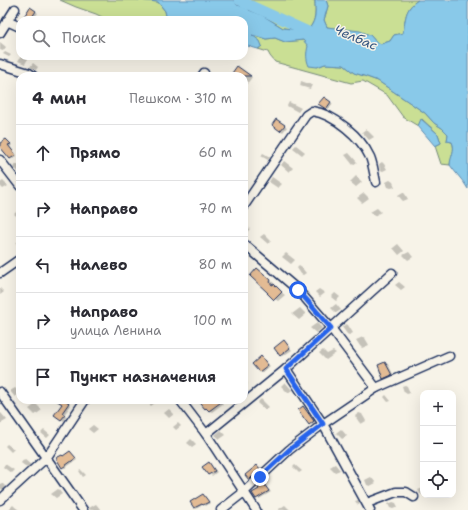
<!DOCTYPE html>
<html lang="ru">
<head>
<meta charset="utf-8">
<style>
  :root { --surface:#fff; --page:#f7f7f7; --text:#2b2b33; --muted:#7c7c81; --line:#e1e1e2 }
  body { margin:0; font-family:"Shantell Sans",sans-serif; background:var(--page); color:var(--text) }
  .controls { position:absolute; right:12px; bottom:12px; display:grid; overflow:hidden; border-radius:8px; box-shadow:0 4px 16px #0002 }
  .controls button { width:36px; height:36px; display:grid; place-items:center; padding:0; border:0; border-bottom:1px solid var(--line); background:var(--surface); color:var(--text); font:20px sans-serif }
  .stop { position:absolute; width:12px; height:12px; margin:-9px; border:3px solid #2563eb; border-radius:50%; background:#fff }
  .stop.end { background:#2563eb; border-color:#fff; box-shadow:0 1px 4px #0008 }
  .list { margin:0; padding:0; list-style:none }
  h2 { display:flex; justify-content:space-between; align-items:center; height:52px; margin:0; padding:0 16px; font-size:17px }
  h2 small { font-size:13px; font-weight:400; color:var(--muted) }
  .list li { display:grid; grid-template-columns:26px 1fr auto; gap:12px; align-items:center; box-sizing:border-box; height:56px; padding:0 16px; border-top:1px solid var(--line) }
  .list b { display:block; font-size:15px; white-space:nowrap }
  .list p { margin:0; font-size:13px; white-space:nowrap; color:var(--muted) }
  .list em { font-size:13px; font-style:normal; color:var(--muted) }
  .icon { flex:none; width:22px; height:22px; fill:none; stroke:currentColor; stroke-width:2; stroke-linecap:round; stroke-linejoin:round }
  .map { position:relative; flex:none; width:468px; height:510px; overflow:hidden }
  .search { position:absolute; background:var(--surface); box-shadow:0 4px 16px #0002; left:16px; top:16px; width:232px; height:44px; display:flex; align-items:center; gap:10px; box-sizing:border-box; padding:0 14px; border-radius:12px; color:var(--muted); font-size:15px }
  .panel { position:absolute; background:var(--surface); box-shadow:0 4px 16px #0002; left:16px; top:72px; width:232px; height:332px; border-radius:12px }
  .map>svg:first-child { display:block }
  .green { fill:#cadf94; stroke:#728779 }
  .water { fill:#89c9e9; stroke:#5d8bb1 }
  .shadow { fill:#0003 }
  .lines { fill:none; stroke-linecap:round; stroke-linejoin:round }
  .river { stroke:#89c9e9; stroke-width:10 }
  .building { fill:#e3bb94; stroke:#1b2f5e }
  .minor-casing { stroke:#1b2f5e; stroke-width:11 }
  .minor { stroke:#f7f3e8; stroke-width:8 }
  .route { stroke:#2563eb; stroke-width:5 }
  .labels { text-anchor:middle; stroke-width:3; stroke-linejoin:round; paint-order:stroke }
  .water-label { font-size:13px; font-style:italic; fill:#365681; stroke:#f7f3e8 }
</style>
</head>
<body>
<div class="map">
<svg width="468" height="510" viewBox="0 0 468 510">
  <rect width="100%" height="100%" fill="#f7f3e8"/>
  <filter id="ink" filterUnits="userSpaceOnUse"><feTurbulence type="fractalNoise" baseFrequency=".025" numOctaves="2"/><feDisplacementMap in="SourceGraphic" scale="8" xChannelSelector="R" yChannelSelector="G"/><feConvolveMatrix kernelMatrix="1 2 1 2 8 2 1 2 1" color-interpolation-filters="sRGB"/></filter>
  <g filter="url(#ink)">
    <g class="green">
      <path d="M60,0H138L158,2L165,11L167,20H108L96,14L76,7Z"/>
      <path d="M246,0H315C315,13 317,18 309,29L300,30L283,28L262,15L249,10Z"/>
      <path d="M326,0H418C404,9 406,19 403,33L394,35L390,41L381,44L376,42L370,35L327,27L324,20L328,6Z"/>
      <path d="M250,35L266,39L275,38L285,42L303,40L309,46L307,53L317,67L325,64L344,65L354,73L364,76L378,81L425,113L434,123L442,128L448,134L447,141L452,142C456,150 451,157 450,165L441,164L435,146L441,143L438,134L422,119L418,126L403,117L387,95L363,81L351,83L275,62L270,56L268,52L258,49L262,46Z"/>
    </g>
    <g class="water">
      <path d="M138,0H234L237,5L241,6L243,0H246L249,10L262,15L283,28L300,30L309,29C317,18 315,13 315,0H326L328,6L324,20L327,27L360,31L370,35L376,42L381,44L390,41L394,35L403,33C406,19 404,9 418,0H468V189C463,180 456,174 450,165C450,157 456,150 452,142L447,141L448,134L442,128L434,123L425,113L378,81L364,76L354,73L344,65L325,64L317,67L309,66C306,59 306,54 308,46L303,40L285,42L275,38L266,39L252,35L260,41L262,46L258,49L244,45V20L219,19L215,20H167L165,11L158,2Z"/>
      <path d="M421,119L438,134L441,143L435,146L418,126Z"/>
    </g>
    <g class="shadow">
      <path d="M30,8L38,13L33,20H29Z"/>
      <path d="M0,42L6,47L3,51L0,50Z"/>
      <path d="M5,52L11,55L9,57L3,54Z"/>
      <path d="M21,56L29,57L25,64L18,61Z"/>
      <path d="M33,63L38,67L36,70L30,67Z"/>
      <path d="M242,70L252,77L247,84L244,83V76H235Z"/>
      <path d="M301,81L312,85L310,89L300,86Z"/>
      <path d="M324,98L333,104L329,109L320,104Z"/>
      <path d="M289,102L301,108L298,112L287,106Z"/>
      <path d="M279,122L287,127L283,132L273,125Z"/>
      <path d="M366,129L374,137L369,140L362,132Z"/>
      <path d="M6,140L12,145L10,147L17,156L13,159L0,145Z"/>
      <path d="M296,145L305,152L302,155L293,148Z"/>
      <path d="M263,153L270,157L268,160L261,156Z"/>
      <path d="M349,153L357,162L353,165L345,155Z"/>
      <path d="M284,161L293,168L289,172L281,165Z"/>
      <path d="M382,162L384,164L387,169L383,171L380,170L379,164Z"/>
      <path d="M17,164L20,166V173L13,167Z"/>
      <path d="M356,176L362,182L356,187L350,182Z"/>
      <path d="M272,177L282,184L278,188L269,182Z"/>
      <path d="M390,180L393,182L395,187L391,188L388,187L386,182Z"/>
      <path d="M3,181L8,186L3,189L0,186V183Z"/>
      <path d="M403,192L405,194L408,199L403,201L401,199L398,195Z"/>
      <path d="M364,193L369,198L362,203L357,198Z"/>
      <path d="M377,208L381,212L374,216L370,212Z"/>
      <path d="M20,209V217L19,218L14,214Z"/>
      <path d="M244,224L250,229L247,232L244,230Z"/>
      <path d="M264,234L271,241L268,244L260,237Z"/>
      <path d="M20,240V248L16,243Z"/>
      <path d="M398,244L404,251L399,255L393,248Z"/>
      <path d="M409,252L413,257L408,260L403,255Z"/>
      <path d="M286,253L295,260L291,264L282,257Z"/>
      <path d="M299,266L302,268L306,273L303,275L301,274L297,268Z"/>
      <path d="M260,272L274,283L272,285L285,295L278,301L275,299Z"/>
      <path d="M399,282L405,287L401,290L395,285Z"/>
      <path d="M0,288L4,292L0,295Z"/>
      <path d="M319,289L325,293L320,297L315,292Z"/>
      <path d="M335,293L340,297L336,301L331,297Z"/>
      <path d="M336,304L341,310L336,313L331,308Z"/>
      <path d="M300,308L306,314L299,320L292,314Z"/>
      <path d="M317,323L322,328L316,333L310,328Z"/>
      <path d="M346,324L348,325L353,333L349,335L347,334L342,327Z"/>
      <path d="M363,337L365,338L369,345L362,348L360,346L356,340Z"/>
      <path d="M284,341L292,350L283,356L281,355Z"/>
      <path d="M323,350L327,354L333,351L336,353L326,360L319,353Z"/>
      <path d="M261,357L270,366L262,373L259,371Z"/>
      <path d="M385,363L388,364L394,376L387,380L384,378Z"/>
      <path d="M244,379L248,384L244,386Z"/>
      <path d="M285,382L292,390L288,393L281,386Z"/>
      <path d="M405,385L407,386L410,393L407,394L404,392L402,386Z"/>
      <path d="M15,388L20,392V393L15,397L10,391Z"/>
      <path d="M386,395L391,401L388,402L384,397Z"/>
      <path d="M261,399L269,407L265,410L257,403Z"/>
      <path d="M61,400H64L71,405L64,415L66,417L64,421L55,414L64,404Z"/>
      <path d="M148,400H154L156,402L151,406L146,401Z"/>
      <path d="M205,400H220L223,404L212,412L205,408Z"/>
      <path d="M36,404L42,410L35,415L29,409Z"/>
      <path d="M303,407L316,423L313,425L310,424Z"/>
      <path d="M169,409L174,414L169,418L164,413Z"/>
      <path d="M1,413L7,420L0,424V414Z"/>
      <path d="M359,413L362,414L366,421L361,424L359,422L355,416Z"/>
      <path d="M178,423L181,426L176,430L173,427Z"/>
      <path d="M93,425L98,429L93,433L88,429Z"/>
      <path d="M341,429L347,436L342,439L336,433Z"/>
      <path d="M44,430L50,435L47,438L41,433Z"/>
      <path d="M221,430L226,435L220,439L215,435Z"/>
      <path d="M191,439L196,444L192,447L187,443Z"/>
      <path d="M7,444L14,449L11,452L5,446Z"/>
      <path d="M70,452L77,460L65,468L63,467L64,457Z"/>
      <path d="M24,459L32,466L29,469L21,463Z"/>
      <path d="M209,463L217,472L212,476L204,467Z"/>
      <path d="M5,464L14,470L11,473L3,467Z"/>
      <path d="M335,464L340,470L335,472L330,467Z"/>
      <path d="M295,465L302,471L299,473L293,467Z"/>
      <path d="M257,466L262,471L252,480L249,479Z"/>
      <path d="M81,470L86,475L83,477L79,471Z"/>
      <path d="M371,477L376,483L370,486L367,485L365,480Z"/>
      <path d="M2,483L8,489L5,492L0,488V484Z"/>
      <path d="M264,485L271,492L259,499L257,498Z"/>
      <path d="M423,488V495L420,494L418,490Z"/>
      <path d="M58,489L62,494L56,498L51,494Z"/>
      <path d="M203,495L210,503L206,506L204,504L196,509L194,507Z"/>
      <path d="M358,500L360,503L358,505L355,501Z"/>
      <path d="M393,502L396,503L398,507L393,509L390,508L388,504Z"/>
      <path d="M96,504L101,510H90L89,508Z"/>
      <path d="M13,505L15,507L19,510H8Z"/>
      <path d="M285,505L290,510H279V509Z"/>
    </g>
    <g class="lines">
      <path class="river" d="M239,0L316,35"/>
    </g>
    <g class="building">
      <path d="M30,7L36,11L30,20H27L23,18Z"/>
      <path d="M237,66L251,76H230Z"/>
      <path d="M324,97L331,102L326,109L318,104Z"/>
      <path d="M276,119L285,125L280,131L272,125Z"/>
      <path d="M6,139L11,144L8,145L16,155L10,159L0,147V143Z"/>
      <path d="M257,268L271,280L270,282L272,285L274,284L282,292L274,300L267,293H268L250,276Z"/>
      <path d="M284,340L290,348L280,356L274,348Z"/>
      <path d="M261,356L268,365L259,372L252,364Z"/>
      <path d="M385,362L392,375L383,379L378,365Z"/>
      <path d="M56,400H65L69,403L62,413L65,415L61,420L54,415L62,404Z"/>
      <path d="M203,400H224L209,411L206,408L205,409L200,403Z"/>
      <path d="M303,406L314,421L309,425L298,410Z"/>
      <path d="M70,451L76,458L62,468L56,458L62,455L63,456Z"/>
      <path d="M209,462L215,471L208,475L202,467Z"/>
      <path d="M257,465L260,469L249,480L245,475Z"/>
      <path d="M264,484L269,491L256,499L252,493L259,489L258,488Z"/>
      <path d="M203,494L209,502L203,505L202,504L194,508L190,502Z"/>
    </g>
    <g class="lines">
      <g class="minor-casing">
        <g id="minor">
          <path d="M7,21L20,27"/>
          <path d="M0,33L15,9"/>
          <path d="M0,64L29,73L33,76"/>
          <path d="M202,76L204,73"/>
          <path d="M0,160L20,186"/>
          <path d="M244,206L306,115L312,111C334,114 361,137 370,157C373,164 374,174 376,182"/>
          <path d="M244,244L298,290L331,328L376,388"/>
          <path d="M0,273L20,259"/>
          <path d="M286,369L323,424L370,510"/>
          <path d="M0,392L83,510"/>
          <path d="M180,400L206,434L256,510"/>
          <path d="M206,434L286,369L392,273"/>
          <path d="M0,500L47,457L85,400"/>
          <path d="M367,503L396,492H406L414,497"/>
          <path d="M221,510L244,492L289,450L323,424L376,388L449,356"/>
        </g>
      </g>
      <use href="#minor" class="minor"/>
    </g>
  </g>
  <g class="lines" filter="url(#ink)">
    <path class="route" d="M260,477L289,450L323,424L286,369L331,328L298,290"/>
  </g>
  <g class="labels">
    <g class="water-label">
      <text transform="translate(356 37) rotate(23)" y="5">Челбас</text>
    </g>
  </g>
</svg>
<div class="controls">
<button>+</button>
<button>−</button>
<button><svg class="icon" aria-label="locate" viewBox="0 0 24 24"><circle cx="12" cy="12" r="6"/><path d="M12 2v4M12 18v4M2 12h4M18 12h4"/></svg></button>
</div>
<div class="stop" style="left:298px;top:290px"></div>
<div class="stop end" style="left:260px;top:477px"></div>
<div class="search"><svg class="icon" aria-label="search" viewBox="0 0 24 24"><circle cx="10" cy="10" r="6"/><path d="M15 15l6 6"/></svg>Поиск</div>
<section class="panel">
<h2>4 мин<small>Пешком · 310 m</small></h2>
<ul class="list">
<li><svg class="icon" aria-label="ahead" viewBox="0 0 24 24"><path d="M12 20V5M6 11l6-6 6 6"/></svg><div><b>Прямо</b></div><em>60 m</em></li>
<li><svg class="icon" aria-label="right" viewBox="0 0 24 24"><path d="M7 20v-9h11M14 6l5 5-5 5"/></svg><div><b>Направо</b></div><em>70 m</em></li>
<li><svg class="icon" aria-label="left" viewBox="0 0 24 24"><path d="M17 20v-9H6M10 6l-5 5 5 5"/></svg><div><b>Налево</b></div><em>80 m</em></li>
<li><svg class="icon" aria-label="right" viewBox="0 0 24 24"><path d="M7 20v-9h11M14 6l5 5-5 5"/></svg><div><b>Направо</b><p>улица Ленина</p></div><em>100 m</em></li>
<li><svg class="icon" aria-label="arrive" viewBox="0 0 24 24"><path d="M6 21V4h12l-3 4 3 4H6"/></svg><div><b>Пункт назначения</b></div></li>
</ul>
</section>
</div>
</body>
</html>
